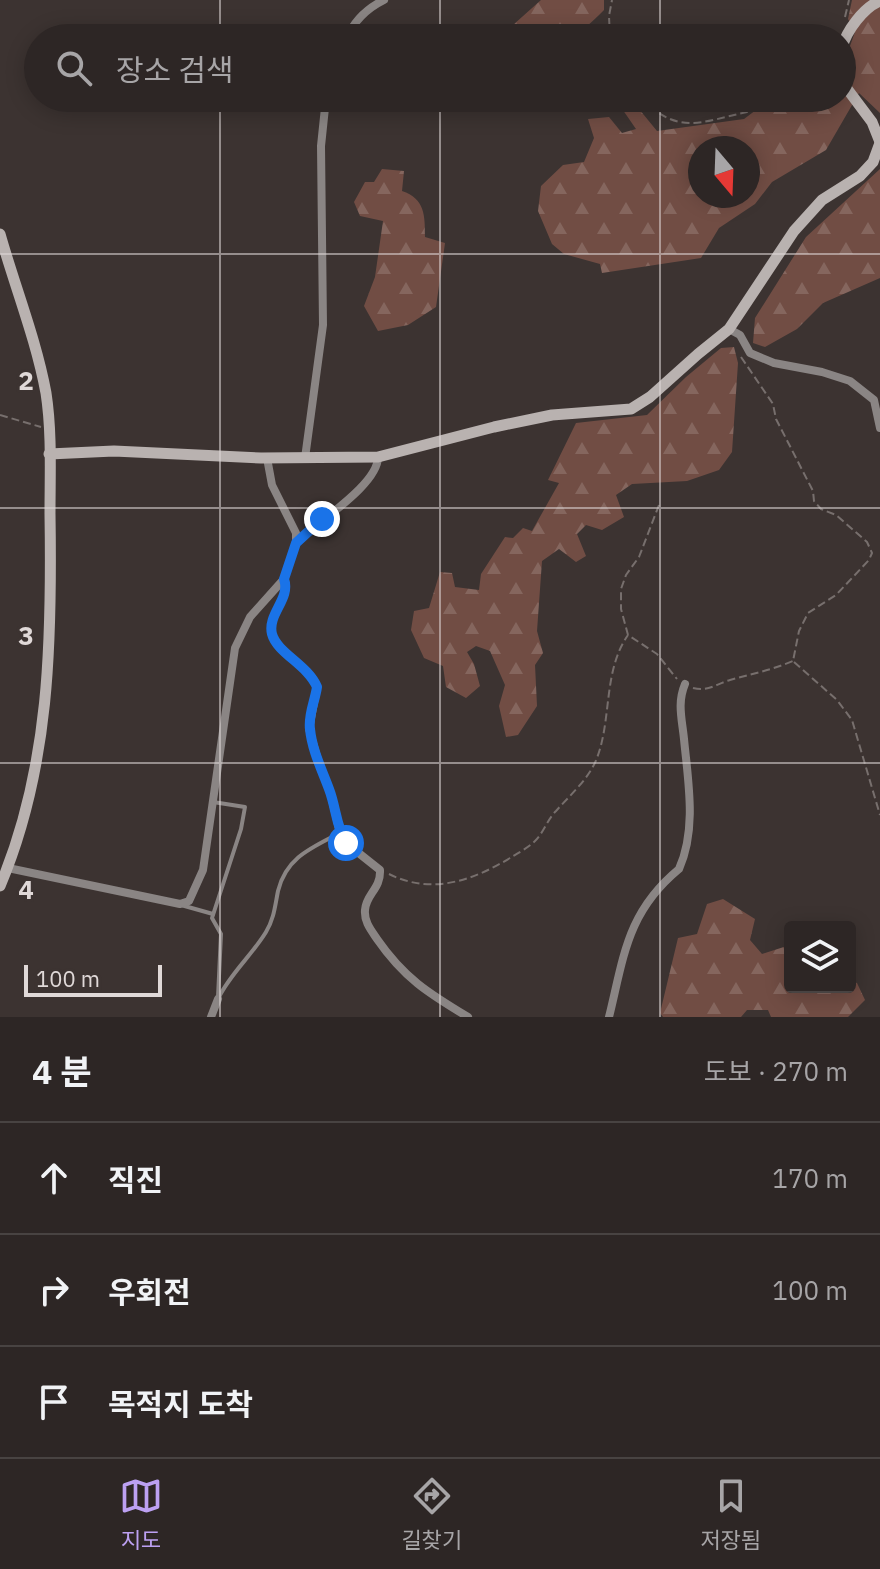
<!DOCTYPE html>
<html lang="ko">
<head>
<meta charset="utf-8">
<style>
  :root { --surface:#2d2625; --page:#352e2d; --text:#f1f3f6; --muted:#a7a5a7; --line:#484342; --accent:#bca0f2 }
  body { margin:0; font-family:"IBM Plex Sans","Noto Sans KR",sans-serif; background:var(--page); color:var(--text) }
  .controls { position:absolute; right:24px; bottom:24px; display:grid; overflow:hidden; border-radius:8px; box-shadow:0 4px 20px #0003 }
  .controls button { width:72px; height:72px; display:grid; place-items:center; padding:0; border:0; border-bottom:2px solid var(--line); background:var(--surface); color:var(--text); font:40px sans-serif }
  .compass { position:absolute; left:688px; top:136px; width:72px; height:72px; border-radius:50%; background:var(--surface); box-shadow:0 4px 20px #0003; rotate:161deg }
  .scale { position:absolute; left:24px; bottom:20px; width:138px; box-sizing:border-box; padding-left:8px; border:4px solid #e0d9d8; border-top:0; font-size:22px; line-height:28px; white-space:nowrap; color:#e0d9d8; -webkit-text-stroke:6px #3c3331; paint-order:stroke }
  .stop { position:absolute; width:24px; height:24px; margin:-18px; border:6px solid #1a73e8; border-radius:50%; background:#fff }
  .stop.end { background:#1a73e8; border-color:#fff; box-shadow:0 2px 8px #0008 }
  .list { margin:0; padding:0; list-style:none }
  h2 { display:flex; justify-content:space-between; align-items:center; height:104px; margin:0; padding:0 32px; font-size:34px }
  h2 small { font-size:26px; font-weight:400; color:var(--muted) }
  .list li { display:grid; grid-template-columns:52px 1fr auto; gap:24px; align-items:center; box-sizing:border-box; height:112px; padding:0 32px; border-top:2px solid var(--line) }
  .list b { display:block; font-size:30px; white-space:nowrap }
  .list em { font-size:26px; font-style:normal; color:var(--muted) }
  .icon { flex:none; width:44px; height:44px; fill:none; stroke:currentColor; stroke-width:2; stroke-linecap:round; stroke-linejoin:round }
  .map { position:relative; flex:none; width:880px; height:1017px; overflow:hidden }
  .search { position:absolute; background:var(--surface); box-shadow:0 4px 20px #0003; left:24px; right:24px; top:24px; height:88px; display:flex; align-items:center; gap:20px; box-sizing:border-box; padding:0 28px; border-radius:44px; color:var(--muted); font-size:30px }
  .sheet { height:440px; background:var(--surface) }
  nav { display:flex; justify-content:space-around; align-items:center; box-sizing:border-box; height:112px; border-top:2px solid var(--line); background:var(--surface); font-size:22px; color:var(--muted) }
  nav a { display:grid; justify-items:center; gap:4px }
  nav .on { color:var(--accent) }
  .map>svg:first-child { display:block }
  .forest { fill:url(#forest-firs); fill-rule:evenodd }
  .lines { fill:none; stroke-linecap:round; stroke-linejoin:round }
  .path { stroke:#776f6d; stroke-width:2; stroke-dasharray:8 4; stroke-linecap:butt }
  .lane { stroke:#8a8584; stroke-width:4 }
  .street { stroke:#8a8584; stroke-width:8 }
  .secondary { stroke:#b9b2b0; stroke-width:11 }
  .route { stroke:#1a73e8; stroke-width:10 }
  .grid { fill:none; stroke:#e0d9d8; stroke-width:2; stroke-opacity:0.55 }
  .grid-label { font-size:26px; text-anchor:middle; font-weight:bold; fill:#e0d9d8; stroke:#3c3331; stroke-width:6; stroke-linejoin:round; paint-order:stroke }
</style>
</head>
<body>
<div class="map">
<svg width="880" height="1017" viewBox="0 0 880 1017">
  <defs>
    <pattern id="forest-firs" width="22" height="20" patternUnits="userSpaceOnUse" patternTransform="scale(2)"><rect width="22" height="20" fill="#714d44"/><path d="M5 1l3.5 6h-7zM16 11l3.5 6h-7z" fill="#85665e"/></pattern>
  </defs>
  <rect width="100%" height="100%" fill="#3c3331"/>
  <g class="forest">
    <path d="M541,0H604V10C576,38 573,38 534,38V33L516,31L513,25Z"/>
    <path d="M852,0H880V113L859,93L826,150L772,182L755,204L719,228L701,258L602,273L600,264L564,254L552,244L538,211L541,186L563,165L584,162L594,138L588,119L609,117L622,133L636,129L616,100L630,98L657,131L744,119L756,110L760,98H842V45L850,46L855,32L848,19ZM700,148H748V196H700Z"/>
    <path d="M382,169L404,171L402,191C425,199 425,215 425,237L445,243L436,307L408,325L378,331L364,306L375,277L383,221L360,216L354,202L365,182H374Z"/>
    <path d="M880,169V278L823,303L797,329L765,347L753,343L755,318L806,237Z"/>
    <path d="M734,347L738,363L732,452L719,470L687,481L632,484L616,495L624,517L602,530L586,525L577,534L586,556L576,562L559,549L542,561L537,631L543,653L535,665L537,706L518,735L506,737L499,706L505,685L490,651L476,646L467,652L474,664L480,686L466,698L446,687L443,666L424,658L411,630L414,611L429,608L440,572L452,573L455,587L479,590L481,574L505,537L513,538L523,528L532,531L559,483L548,480L576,423L647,415L686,377L721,348Z"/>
    <path d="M723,899L755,919L750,940L762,954L790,945V987H850V981L857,983L865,1000L848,1017H771L768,1010H747L741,1017H663L660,1013L678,938L697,934L707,904Z"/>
  </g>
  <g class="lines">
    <g class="path">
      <path d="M845,17L849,0"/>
      <path d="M576,38L592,33L604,38"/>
      <path d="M610,38L609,16L612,0"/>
      <path d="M781,38C797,30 810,32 827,38"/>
      <path d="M641,98C679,136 700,122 747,112L755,98"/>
      <path d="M484,105L508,98"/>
      <path d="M741,357L773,404L776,419L813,491L814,501L821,509L836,515L867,542L872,553L869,560L836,595L808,613L799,631L793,661"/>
      <path d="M0,415L41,427"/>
      <path d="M659,505L639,557L626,575L621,589V609L628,635L657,654L677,679"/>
      <path d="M794,662L837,700L852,720L880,815"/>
      <path d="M693,688C708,692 716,684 730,680C751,674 772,670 793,661"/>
      <path d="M389,874C431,895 472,881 510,858C518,853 528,848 535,841C544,832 547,820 556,811C570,795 589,779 597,758C612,718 603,671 628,635"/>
    </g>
    <g class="lane">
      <path d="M213,802L245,807L241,829L212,918L221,934L218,997"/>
      <path d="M181,905L213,914"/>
      <path d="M219,997C231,973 252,955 266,932C274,919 275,906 278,891C286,858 311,848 338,834"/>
    </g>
    <g class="street">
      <path d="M347,38C354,21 368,8 384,0"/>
      <path d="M729,329L740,335L750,353L774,363L822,372L850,381L874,400L880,428"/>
      <path d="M267,458L272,485L296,533V543L284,579C291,600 267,614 272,634C276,653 308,665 317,687L309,729L320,767L330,791L340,833L346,843L380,870C381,889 366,894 365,910C364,922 371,930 377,939C404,978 428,993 468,1017"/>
      <path d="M305,458L323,325L321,146L326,98"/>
      <path d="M296,543C317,522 378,485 378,457"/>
      <path d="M8,868L180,904L189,901L203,870L235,648L250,617L284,579"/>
      <path d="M211,1017L218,999"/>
      <path d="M609,1017C624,956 627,912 679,869C697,829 688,781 684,739C682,719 677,703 685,684"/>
    </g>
    <g class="secondary">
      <path d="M842,48C846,31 864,7 880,1"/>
      <path d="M842,82L872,122L880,142"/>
      <path d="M0,234C15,287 36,339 46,393C52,432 50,474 50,514C52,641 50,768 0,886"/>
      <path d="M49,454L114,451L261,458L378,457L494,427L552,415L631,409L650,397L698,354L729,329L794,231L822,200L860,176L873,162L880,143"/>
    </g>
  </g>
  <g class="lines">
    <path class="route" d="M322,519L296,543L284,579C291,599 267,614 272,634C277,653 308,665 317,687C315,701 308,715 310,729C312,750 322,770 329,789C336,807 336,826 346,843"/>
  </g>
  <path class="grid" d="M220,0V38M440,0V38M660,0V38M220,98V1017M440,98V1017M660,98V1017M0,254H880M0,508H880M0,763H880"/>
  <g class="grid-label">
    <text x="26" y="390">2</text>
    <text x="26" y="645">3</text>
    <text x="26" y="899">4</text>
  </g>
</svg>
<div class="controls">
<button><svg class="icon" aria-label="layers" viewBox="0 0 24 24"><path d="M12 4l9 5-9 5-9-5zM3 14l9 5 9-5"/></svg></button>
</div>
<svg class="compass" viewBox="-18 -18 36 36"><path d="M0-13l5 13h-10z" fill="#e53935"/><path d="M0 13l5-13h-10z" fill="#a7a5a7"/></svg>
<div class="scale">100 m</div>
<div class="stop" style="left:346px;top:843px"></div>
<div class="stop end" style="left:322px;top:519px"></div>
<div class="search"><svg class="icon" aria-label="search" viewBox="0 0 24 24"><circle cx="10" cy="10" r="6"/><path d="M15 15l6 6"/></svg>장소 검색</div>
</div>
<section class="sheet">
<h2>4 분<small>도보 · 270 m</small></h2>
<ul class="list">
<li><svg class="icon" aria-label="ahead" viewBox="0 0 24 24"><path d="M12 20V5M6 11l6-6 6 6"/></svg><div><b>직진</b></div><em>170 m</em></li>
<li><svg class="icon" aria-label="right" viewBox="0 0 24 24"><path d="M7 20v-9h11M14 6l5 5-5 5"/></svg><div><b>우회전</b></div><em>100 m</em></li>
<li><svg class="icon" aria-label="arrive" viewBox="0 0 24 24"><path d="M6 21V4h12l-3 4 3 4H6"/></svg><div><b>목적지 도착</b></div></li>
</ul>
</section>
<nav>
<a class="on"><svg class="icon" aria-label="map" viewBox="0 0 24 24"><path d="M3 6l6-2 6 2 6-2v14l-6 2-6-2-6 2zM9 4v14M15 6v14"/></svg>지도</a>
<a><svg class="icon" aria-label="directions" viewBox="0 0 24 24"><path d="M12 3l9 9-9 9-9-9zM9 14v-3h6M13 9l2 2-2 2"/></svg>길찾기</a>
<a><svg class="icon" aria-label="saved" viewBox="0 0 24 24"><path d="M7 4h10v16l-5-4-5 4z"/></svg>저장됨</a>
</nav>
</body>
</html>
